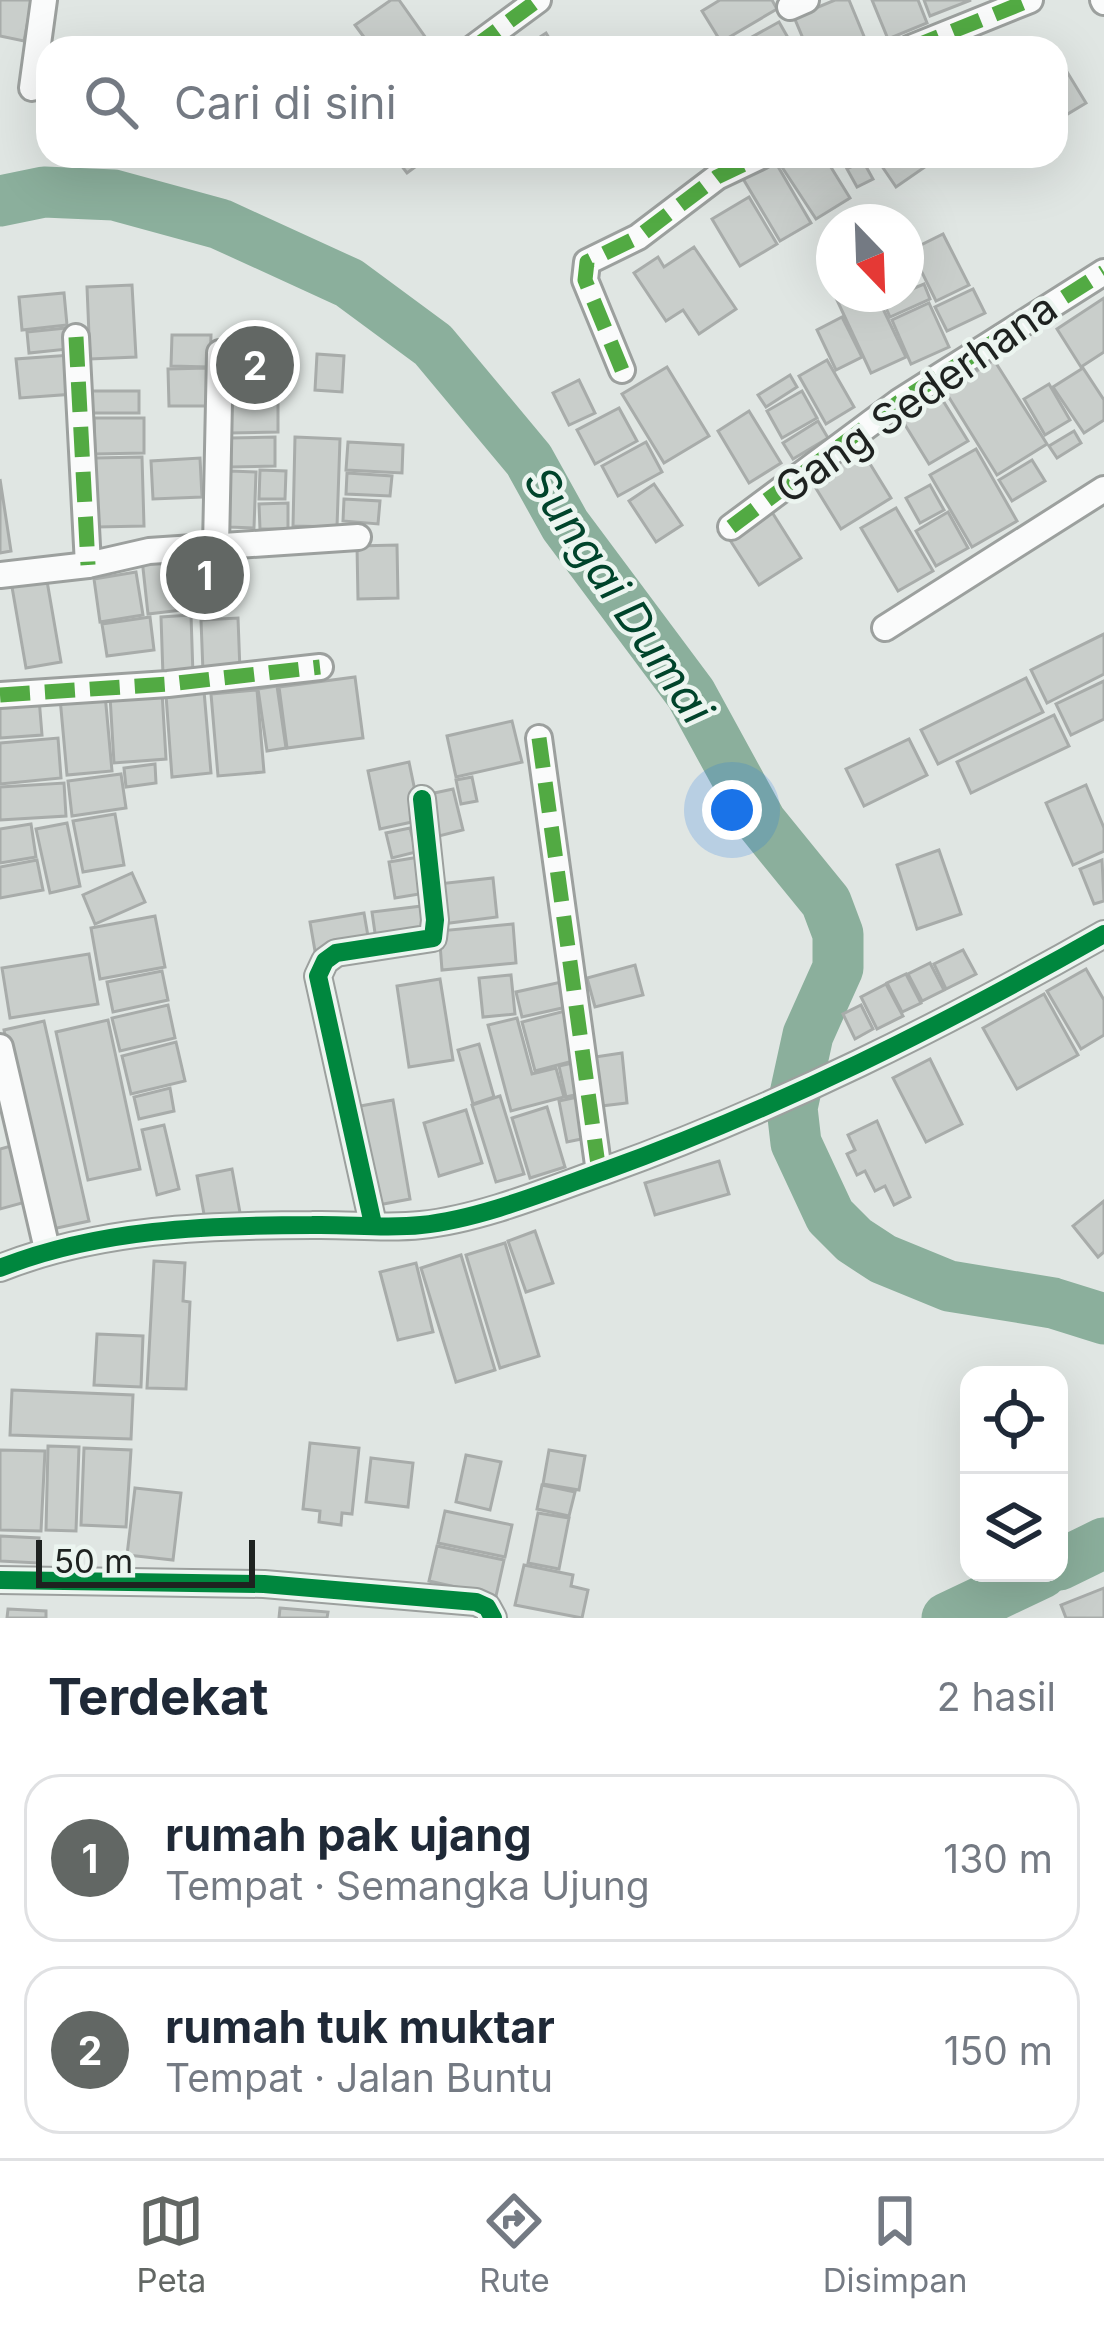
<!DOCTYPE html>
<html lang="id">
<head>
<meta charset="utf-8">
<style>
  :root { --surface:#fff; --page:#f2f2f3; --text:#1f2937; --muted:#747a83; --line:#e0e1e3; --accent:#626764 }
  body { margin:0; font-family:Inter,sans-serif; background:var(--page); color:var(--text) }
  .controls { position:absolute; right:36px; bottom:36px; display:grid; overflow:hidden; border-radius:24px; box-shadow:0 12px 48px #0002 }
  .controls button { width:108px; height:108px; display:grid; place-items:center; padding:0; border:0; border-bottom:3px solid var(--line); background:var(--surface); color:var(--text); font:60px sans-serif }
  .compass { position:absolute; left:816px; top:204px; width:108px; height:108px; border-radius:50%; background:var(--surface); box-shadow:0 12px 48px #0002; rotate:157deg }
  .scale { position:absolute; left:36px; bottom:30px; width:219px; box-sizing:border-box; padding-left:12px; border:6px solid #1e2220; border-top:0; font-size:33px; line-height:42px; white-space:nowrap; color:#1e2220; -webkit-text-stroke:9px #ecf5f0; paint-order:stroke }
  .you { position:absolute; left:732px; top:810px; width:42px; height:42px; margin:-30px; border:9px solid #fff; border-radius:50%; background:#1a73e8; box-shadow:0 0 0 18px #1a73e833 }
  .badge { display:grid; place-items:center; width:78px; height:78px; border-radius:50%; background:var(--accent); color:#fff; font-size:39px; font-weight:700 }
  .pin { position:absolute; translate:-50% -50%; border:6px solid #fff; box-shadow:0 3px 12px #0006 }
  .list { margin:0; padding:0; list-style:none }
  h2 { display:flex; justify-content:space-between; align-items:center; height:156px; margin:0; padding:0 48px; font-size:51px }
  h2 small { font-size:39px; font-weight:400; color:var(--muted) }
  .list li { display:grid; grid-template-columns:78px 1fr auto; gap:36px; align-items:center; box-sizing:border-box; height:168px; margin:0 24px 24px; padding:0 24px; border:3px solid var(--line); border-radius:36px }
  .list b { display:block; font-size:45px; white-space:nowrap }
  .list p { margin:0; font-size:39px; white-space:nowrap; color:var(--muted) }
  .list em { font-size:39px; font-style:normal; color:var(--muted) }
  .icon { flex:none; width:66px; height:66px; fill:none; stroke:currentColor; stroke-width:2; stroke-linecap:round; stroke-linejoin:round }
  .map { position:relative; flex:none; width:1104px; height:1618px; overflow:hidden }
  .search { position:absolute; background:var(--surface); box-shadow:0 12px 48px #0002; left:36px; right:36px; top:36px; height:132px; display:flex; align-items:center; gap:30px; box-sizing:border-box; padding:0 42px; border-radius:36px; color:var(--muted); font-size:45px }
  .sheet { height:540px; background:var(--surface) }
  nav { display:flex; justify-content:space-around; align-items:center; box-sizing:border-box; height:168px; border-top:3px solid var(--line); background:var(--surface); font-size:33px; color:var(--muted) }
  nav a { display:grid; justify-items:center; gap:6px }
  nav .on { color:var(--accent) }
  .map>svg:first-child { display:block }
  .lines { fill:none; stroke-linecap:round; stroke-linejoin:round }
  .river { stroke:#8baf9c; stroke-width:51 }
  .building { fill:#c9cecb; stroke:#a8acaa; stroke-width:3 }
  .street-casing { stroke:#9ca09e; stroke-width:30 }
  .street { stroke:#fafbfb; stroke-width:24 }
  .quiet { stroke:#52aa43; stroke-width:15; stroke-dasharray:30 15; stroke-linecap:butt }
  .cycleway-casing { stroke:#ecf5f0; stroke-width:26 }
  .cycleway { stroke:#00873e; stroke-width:18 }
  .labels { text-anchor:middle; stroke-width:9; stroke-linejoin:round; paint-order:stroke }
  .street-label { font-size:42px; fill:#1e2220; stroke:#ecf5f0 }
  .water-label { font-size:45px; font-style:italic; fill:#00442b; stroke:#ecf5f0 }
</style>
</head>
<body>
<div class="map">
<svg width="1104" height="1618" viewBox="0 0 1104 1618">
  <rect width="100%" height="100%" fill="#e0e6e3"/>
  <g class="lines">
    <g class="river">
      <path d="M0,201L44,192L114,195L220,224L349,283L433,345L529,460L565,525L691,694L761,822L826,902L838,934V968L808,1035L792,1108L796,1143L830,1216L854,1240L883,1259L949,1286L1053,1303L1104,1319"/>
      <path d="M1059,1565L1104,1543"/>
      <path d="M947,1618L1042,1573"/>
    </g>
  </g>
  <g class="building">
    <path d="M0,0H32L24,41L0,36Z"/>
    <path d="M391,0H399L433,48H372L355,25Z"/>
    <path d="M720,0H772L777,9L721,42L702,11Z"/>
    <path d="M835,0H849L868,46L807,48L794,17Z"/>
    <path d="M872,0H918L927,23L888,39Z"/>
    <path d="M924,0H971L930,16Z"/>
    <path d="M779,22L791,43L783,48H732Z"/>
    <path d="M546,33L555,48H523Z"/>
    <path d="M1061,62L1086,103L1056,121V65Z"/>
    <path d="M394,156H430L407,173Z"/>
    <path d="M786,156H824L850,198L816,219L778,161Z"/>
    <path d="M875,156H932L935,160L896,187Z"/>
    <path d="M773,158L811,223L780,241L742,177Z"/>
    <path d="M863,161L873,179L857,187L847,169Z"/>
    <path d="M749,197L777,244L740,266L712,219Z"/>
    <path d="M943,234L969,285L936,301L911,250Z"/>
    <path d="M694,247L736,309L699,334L683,310L666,321L634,273L658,257L664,267Z"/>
    <path d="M924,284L930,299L890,317L883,301Z"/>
    <path d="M132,285L136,357L90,359L87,287Z"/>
    <path d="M973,289L985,313L947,331L935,307Z"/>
    <path d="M64,293L67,325L22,330L19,297Z"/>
    <path d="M845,294H876L906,357L871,373L836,298Z"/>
    <path d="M1104,298V352L1081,367L1057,329Z"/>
    <path d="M929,303L949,347L911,364L892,320Z"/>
    <path d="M842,317L862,357L836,370L817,330Z"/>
    <path d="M66,328L68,349L29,353L27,332Z"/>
    <path d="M172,335H211L210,367L171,366Z"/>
    <path d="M231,344L278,345L281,385H229Z"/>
    <path d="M317,354L344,356L342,392L315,390Z"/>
    <path d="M71,355L74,394L20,398L16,359Z"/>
    <path d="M827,360L854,407L826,424L799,376Z"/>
    <path d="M994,360L1047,444L997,475L945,391Z"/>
    <path d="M667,367L709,436L664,463L622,394Z"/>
    <path d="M208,368V406H169L168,369Z"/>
    <path d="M1083,368L1104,400V420L1084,433L1053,387Z"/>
    <path d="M790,375L797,387L766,407L758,395Z"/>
    <path d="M579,380L595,413L569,425L553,393Z"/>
    <path d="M1049,384L1070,420L1045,435L1024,399Z"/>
    <rect x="91" y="391" width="48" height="22"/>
    <path d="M802,391L817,418L782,438L767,411Z"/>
    <path d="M937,391L968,441L929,464L899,415Z"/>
    <path d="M278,392V432L230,433V393Z"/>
    <path d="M619,408L637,441L595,464L577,430Z"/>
    <path d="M749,411L781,463L749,483L718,431Z"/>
    <path d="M94,418H144V453L95,454Z"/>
    <path d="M818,421L828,438L793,459L783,443Z"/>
    <path d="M1074,431L1081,443L1057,458L1049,446Z"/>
    <path d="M275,437V466L231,467L230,438Z"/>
    <path d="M295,437L340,439L337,527L293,526Z"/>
    <path d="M348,442L403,445L402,473L346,470Z"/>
    <path d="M646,442L662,472L618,496L602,466Z"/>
    <path d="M859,446L891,498L841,529L809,477Z"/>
    <path d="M976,449L1017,521L972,547L930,475Z"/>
    <path d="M142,457L144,526L97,527L95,458Z"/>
    <path d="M200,458L202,497L153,499L151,461Z"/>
    <path d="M1032,460L1045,481L1012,501L999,480Z"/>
    <path d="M260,470L286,471L285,499H259Z"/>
    <path d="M230,471L256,472L254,528L229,527Z"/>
    <path d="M347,473L392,476L390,496L346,494Z"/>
    <path d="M0,479L11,551L0,553Z"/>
    <path d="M654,484L682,525L656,542L629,501Z"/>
    <path d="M930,485L944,510L920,523L906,498Z"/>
    <path d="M344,499L380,501L378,524L343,521Z"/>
    <path d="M288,503V529H260L259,504Z"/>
    <path d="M896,508L933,571L898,591L861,528Z"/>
    <path d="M770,509L801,558L759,585L728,537Z"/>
    <path d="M948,512L968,548L936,566L916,531Z"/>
    <path d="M397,545L398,598L358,599L357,546Z"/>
    <path d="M223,549L230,597L187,605L180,553Z"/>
    <path d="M176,555L182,610L148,614L142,559Z"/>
    <path d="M136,572L143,615L100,622L94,579Z"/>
    <path d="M47,581L61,662L26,668L12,587Z"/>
    <path d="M191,615L193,675L163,676L161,617Z"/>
    <path d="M150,617L154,650L107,656L102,624Z"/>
    <path d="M238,618L240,671L203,672L201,620Z"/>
    <path d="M1104,634V674L1047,703L1031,670Z"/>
    <path d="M355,677L363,738L287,748L279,687Z"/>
    <path d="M1026,678L1043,712L938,764L921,730Z"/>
    <path d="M1104,681V719L1071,735L1056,704Z"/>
    <path d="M277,686L286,748L267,751L258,689Z"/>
    <path d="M257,690L264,772L218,776L211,694Z"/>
    <path d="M204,691L211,773L172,777L166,695Z"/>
    <path d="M162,692L166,759L114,763L110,696Z"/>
    <path d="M105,694L112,771L67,775L60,698Z"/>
    <path d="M39,698L42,735L0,738V701Z"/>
    <path d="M1054,715L1069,746L971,793L957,762Z"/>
    <path d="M512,721L522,762L456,777L447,736Z"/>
    <path d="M58,738L61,778L0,784V743Z"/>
    <path d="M909,739L927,775L864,806L846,769Z"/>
    <path d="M409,762L421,820L380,829L368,771Z"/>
    <path d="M155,764L156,783L126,787L124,768Z"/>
    <path d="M121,774L126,808L72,816L68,781Z"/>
    <path d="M472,777L477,801L461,804L456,780Z"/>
    <path d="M64,783L66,816L0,820V787Z"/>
    <path d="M1086,785L1104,828V851L1073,865L1046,803Z"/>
    <path d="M453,789L463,830L435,837L425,795Z"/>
    <path d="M115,814L124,865L83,872L73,821Z"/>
    <path d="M67,823L80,886L50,893L36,829Z"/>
    <path d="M31,824L36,857L0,863V829Z"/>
    <path d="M410,828L416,852L392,858L386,833Z"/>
    <path d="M939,850L961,914L917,929L897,865Z"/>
    <path d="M425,856L431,892L395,898L389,862Z"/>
    <path d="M37,860L43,890L0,898V867Z"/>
    <path d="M1102,860L1104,901L1094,904L1080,869Z"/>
    <path d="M132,873L145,902L95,924L83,895Z"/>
    <path d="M493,878L497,917L442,924L438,884Z"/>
    <path d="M422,906L426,933L376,940L372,912Z"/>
    <path d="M364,913L369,942L315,951L310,922Z"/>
    <path d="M155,916L165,967L100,979L91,928Z"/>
    <path d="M513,924L516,963L442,970L439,931Z"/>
    <path d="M963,950L976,974L946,989L934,964Z"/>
    <path d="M89,954L98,1004L10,1018L2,968Z"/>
    <path d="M930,963L944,990L922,1001L908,974Z"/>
    <path d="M635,965L643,995L595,1007L587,978Z"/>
    <path d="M1086,969L1104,1000V1035L1081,1049L1047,991Z"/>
    <path d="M162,971L168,1000L113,1012L107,982Z"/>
    <path d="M906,974L921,1003L902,1012L887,983Z"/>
    <path d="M511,975L515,1014L483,1017L479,978Z"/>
    <path d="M440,979L453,1060L409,1067L397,986Z"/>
    <path d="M566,981L571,1006L522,1017L516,992Z"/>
    <path d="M886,984L903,1016L877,1029L861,997Z"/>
    <path d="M1044,994L1078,1055L1017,1089L983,1028Z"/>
    <path d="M168,1005L175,1038L120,1051L112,1018Z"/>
    <path d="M861,1005L873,1029L855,1039L843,1014Z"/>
    <path d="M565,1011L577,1060L535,1071L522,1022Z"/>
    <path d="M517,1018L532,1074L556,1068L564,1097L511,1111L488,1025Z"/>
    <path d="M108,1020L140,1169L88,1180L56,1032Z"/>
    <path d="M44,1021L89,1221L48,1230L4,1030Z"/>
    <path d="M176,1042L185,1081L131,1094L122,1056Z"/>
    <path d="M479,1044L494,1097L473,1104L458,1050Z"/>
    <path d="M622,1053L627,1103L601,1106L595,1057Z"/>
    <path d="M930,1059L962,1124L926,1142L893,1078Z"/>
    <path d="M577,1062L583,1093L566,1097L559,1066Z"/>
    <path d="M170,1088L174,1111L139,1119L134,1097Z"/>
    <path d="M500,1096L524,1174L496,1182L472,1105Z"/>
    <path d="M582,1096L591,1137L567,1142L559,1101Z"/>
    <path d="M393,1100L410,1199L373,1206L355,1107Z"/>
    <path d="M547,1107L565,1167L530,1178L512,1118Z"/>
    <path d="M466,1110L482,1163L439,1176L424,1123Z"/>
    <path d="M877,1121L910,1197L894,1205L885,1186L875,1191L865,1171L857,1175L847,1154L855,1150L848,1135Z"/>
    <path d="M164,1125L179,1189L157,1195L142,1130Z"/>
    <path d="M18,1144L33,1200L0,1209V1149Z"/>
    <path d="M719,1161L729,1194L655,1215L645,1183Z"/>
    <path d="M232,1169L241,1218L206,1225L197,1176Z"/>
    <path d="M1104,1201V1252L1098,1257L1073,1226Z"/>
    <path d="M535,1231L553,1283L526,1292L508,1241Z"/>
    <path d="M505,1243L539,1356L500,1368L466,1255Z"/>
    <path d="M461,1255L495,1370L456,1382L421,1268Z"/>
    <path d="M154,1261L185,1263L183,1301L190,1302L186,1389L147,1388Z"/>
    <path d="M416,1263L433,1332L398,1340L380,1272Z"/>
    <path d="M97,1334L143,1336L141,1387L94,1385Z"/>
    <path d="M12,1390L133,1395L131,1439L10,1435Z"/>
    <path d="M310,1443L359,1448L352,1514L342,1513L341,1525L319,1522L320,1511L303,1509Z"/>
    <path d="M48,1446L79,1447L76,1531L46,1530Z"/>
    <path d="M84,1448L131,1450L126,1527L81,1525Z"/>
    <path d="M0,1450L45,1451L41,1531L0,1530Z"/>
    <path d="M549,1450L585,1456L579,1490L543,1484Z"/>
    <path d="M466,1455L501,1462L490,1510L456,1502Z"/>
    <path d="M371,1458L413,1463L408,1507L366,1502Z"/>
    <path d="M542,1485L575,1492L569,1516L537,1509Z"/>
    <path d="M135,1488L181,1493L173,1560L127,1555Z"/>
    <path d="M445,1511L512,1525L505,1557L438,1543Z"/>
    <path d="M538,1513L569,1518L559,1569L528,1563Z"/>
    <path d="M0,1536L39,1538L38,1563L0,1561Z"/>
    <path d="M437,1546L504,1560L496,1596L429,1581Z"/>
    <path d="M524,1565L573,1575L571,1586L588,1590L582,1618L515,1605Z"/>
    <path d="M1104,1588V1618H1066L1061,1605Z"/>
    <path d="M280,1608L328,1612L327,1618H279Z"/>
    <path d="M8,1609L46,1611V1618H7Z"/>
  </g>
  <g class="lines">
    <g class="street-casing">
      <g id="street">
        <path d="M1103,0L1104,2"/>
        <path d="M790,7L806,0"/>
        <path d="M473,48L538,0"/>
        <path d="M911,48L1030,0"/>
        <path d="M32,88L44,0"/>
        <path d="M76,337L88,565"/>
        <path d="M622,370L585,280L587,262L638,237L717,177L761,156"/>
        <path d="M731,527L899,402L1104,272"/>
        <path d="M216,546L220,353"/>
        <path d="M0,575L88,565L149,551L358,537"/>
        <path d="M885,628L1104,489"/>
        <path d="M0,695L168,684L320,667"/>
        <path d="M539,738L599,1172"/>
        <path d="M0,1047L47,1249"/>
        <path d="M373,1224L318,976L325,961L336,953L433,938L435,920L422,799"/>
        <path d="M0,1268C98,1229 207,1225 312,1225C348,1224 386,1229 421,1225C480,1219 548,1191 604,1171C779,1108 942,1026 1104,934"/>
        <path d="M0,1580L264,1584L476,1602L487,1607L493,1618"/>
      </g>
    </g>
    <use href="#street" class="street"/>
    <g class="quiet">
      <path d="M473,48L538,0"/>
      <path d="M911,48L1030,0"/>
      <path d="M76,337L88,565"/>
      <path d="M622,370L585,280L587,262L638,237L717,177L761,156"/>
      <path d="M731,527L899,402L1104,272"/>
      <path d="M0,695L168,684L320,667"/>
      <path d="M539,738L599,1172"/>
    </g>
    <g class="cycleway-casing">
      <g id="cycleway">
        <path d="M373,1224L318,976L325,961L336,953L433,938L435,920L422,799"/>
        <path d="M0,1268C98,1229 207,1225 312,1225C348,1224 386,1229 421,1225C480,1219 548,1191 604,1171C779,1108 942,1026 1104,934"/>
        <path d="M0,1580L264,1584L476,1602L487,1607L493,1618"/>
      </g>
    </g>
    <use href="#cycleway" class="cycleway"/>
  </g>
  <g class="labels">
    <g class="street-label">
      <text transform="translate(916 398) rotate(-35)" y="15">Gang Sederhana</text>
    </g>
    <g class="water-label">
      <text transform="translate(619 595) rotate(56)" y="16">Sungai Dumai</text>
    </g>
  </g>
</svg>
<div class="controls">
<button><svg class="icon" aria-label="locate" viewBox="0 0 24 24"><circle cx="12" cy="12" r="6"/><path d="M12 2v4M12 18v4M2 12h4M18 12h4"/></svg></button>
<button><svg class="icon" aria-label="layers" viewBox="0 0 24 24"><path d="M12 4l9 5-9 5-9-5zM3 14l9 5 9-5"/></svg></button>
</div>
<svg class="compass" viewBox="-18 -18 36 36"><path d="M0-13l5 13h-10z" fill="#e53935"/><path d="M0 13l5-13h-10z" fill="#747a83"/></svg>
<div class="scale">50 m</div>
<div class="you"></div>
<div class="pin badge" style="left:205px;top:575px">1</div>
<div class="pin badge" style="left:255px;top:365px">2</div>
<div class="search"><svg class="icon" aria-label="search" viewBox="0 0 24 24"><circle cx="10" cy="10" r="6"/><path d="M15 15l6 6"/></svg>Cari di sini</div>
</div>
<section class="sheet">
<h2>Terdekat<small>2 hasil</small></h2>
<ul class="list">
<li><span class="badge">1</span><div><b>rumah pak ujang</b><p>Tempat · Semangka Ujung</p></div><em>130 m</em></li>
<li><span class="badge">2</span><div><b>rumah tuk muktar</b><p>Tempat · Jalan Buntu</p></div><em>150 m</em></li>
</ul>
</section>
<nav>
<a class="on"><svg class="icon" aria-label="map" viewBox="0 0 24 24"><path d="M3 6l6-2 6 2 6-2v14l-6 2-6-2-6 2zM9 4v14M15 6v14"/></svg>Peta</a>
<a><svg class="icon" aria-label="directions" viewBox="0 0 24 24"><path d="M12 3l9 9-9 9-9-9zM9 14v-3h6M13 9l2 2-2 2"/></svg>Rute</a>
<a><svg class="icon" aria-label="saved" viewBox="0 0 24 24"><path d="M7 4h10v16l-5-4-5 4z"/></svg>Disimpan</a>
</nav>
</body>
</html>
